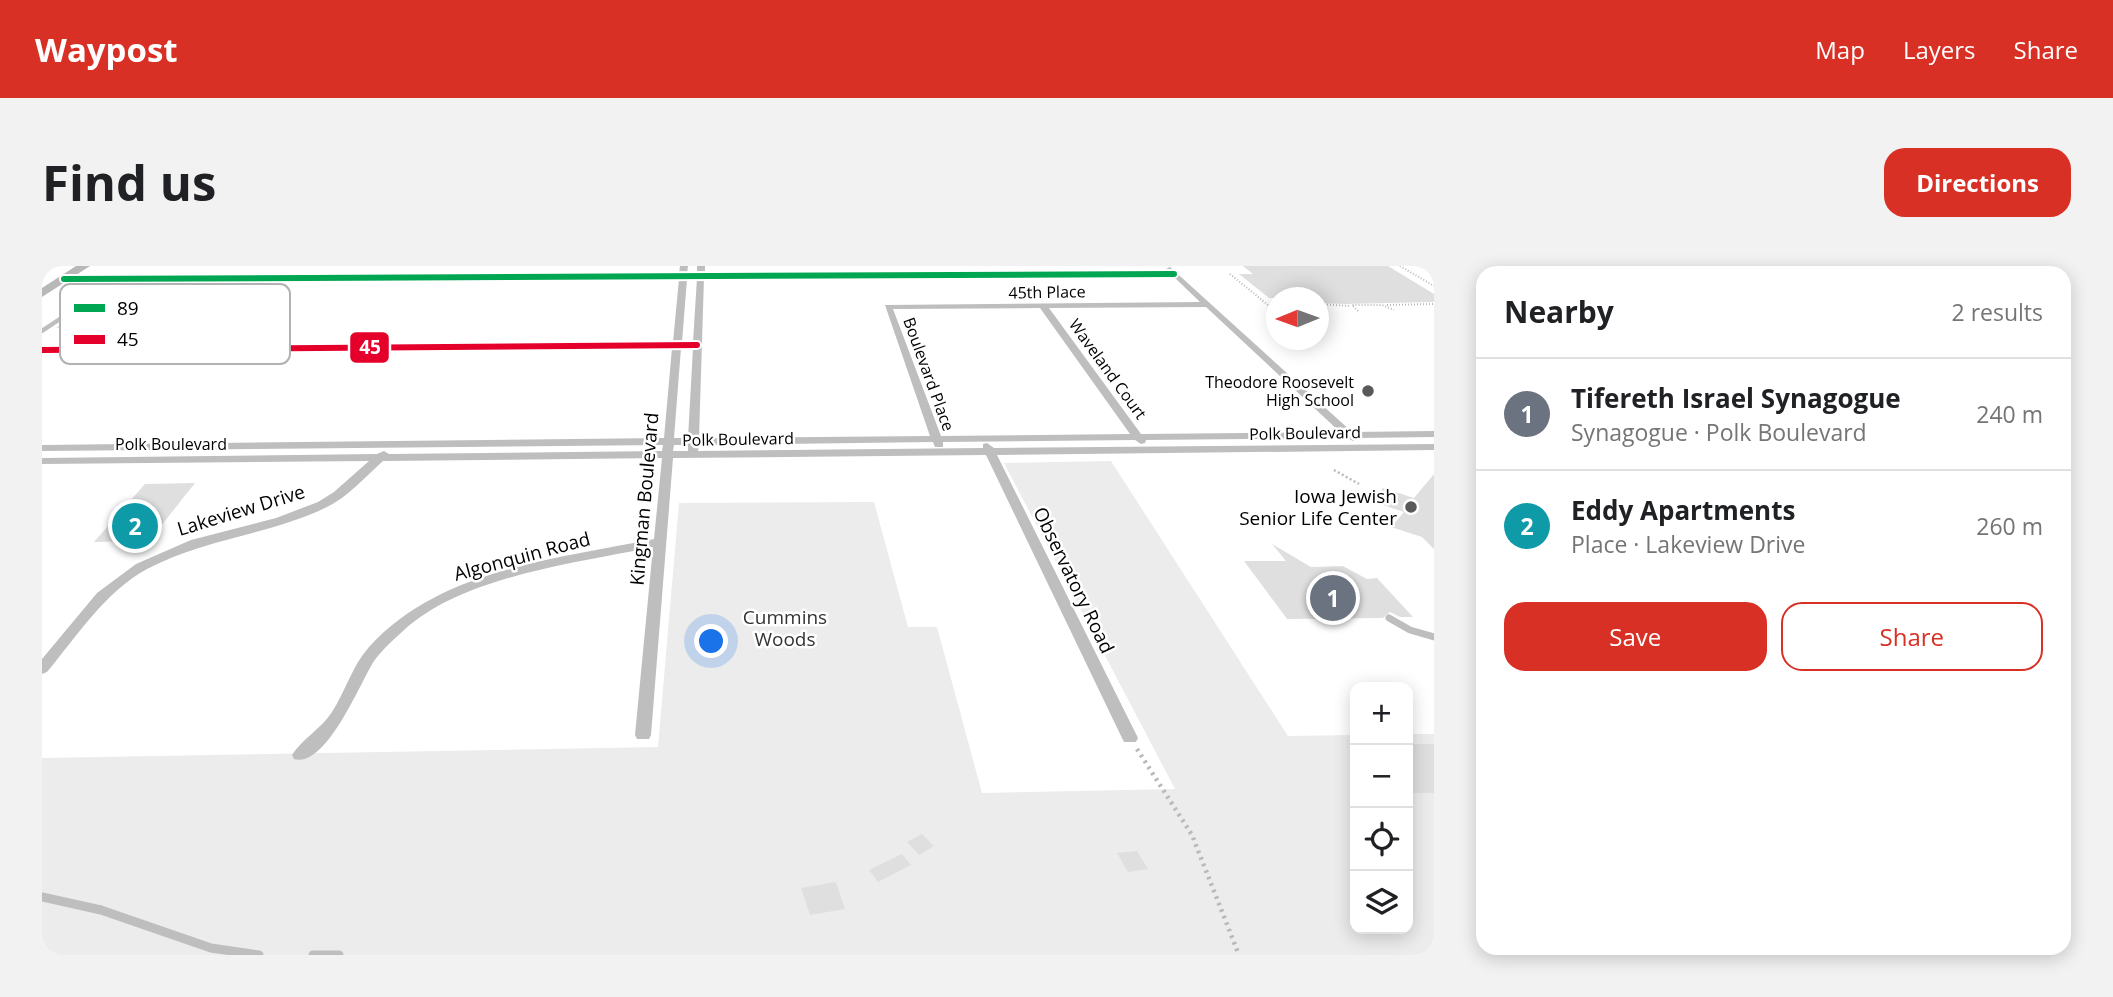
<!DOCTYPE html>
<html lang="en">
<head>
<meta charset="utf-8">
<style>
  :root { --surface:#fff; --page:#f2f2f2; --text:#202124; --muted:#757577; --line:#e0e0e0; --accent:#d93025 }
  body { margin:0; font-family:"Open Sans",sans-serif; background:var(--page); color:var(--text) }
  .controls { position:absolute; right:21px; bottom:21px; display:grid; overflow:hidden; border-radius:14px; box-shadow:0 4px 18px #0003 }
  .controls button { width:63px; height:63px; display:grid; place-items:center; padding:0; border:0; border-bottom:2px solid var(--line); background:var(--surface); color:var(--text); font:35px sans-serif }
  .compass { position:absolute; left:1224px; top:21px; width:63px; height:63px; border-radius:50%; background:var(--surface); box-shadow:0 4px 18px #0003; rotate:269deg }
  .you { position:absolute; left:670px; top:376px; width:24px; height:24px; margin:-18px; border:5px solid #fff; border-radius:50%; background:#1a73e8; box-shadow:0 0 0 10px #1a73e833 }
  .badge { display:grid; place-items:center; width:46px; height:46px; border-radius:50%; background:var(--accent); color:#fff; font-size:23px; font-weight:700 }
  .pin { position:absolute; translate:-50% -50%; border:4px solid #fff; box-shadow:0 2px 7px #0006 }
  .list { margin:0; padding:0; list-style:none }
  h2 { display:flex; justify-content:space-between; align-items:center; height:91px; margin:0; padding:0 28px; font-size:30px }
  h2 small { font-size:23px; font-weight:400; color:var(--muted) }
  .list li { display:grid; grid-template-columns:46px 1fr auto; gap:21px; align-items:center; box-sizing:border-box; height:112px; padding:0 28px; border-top:2px solid var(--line) }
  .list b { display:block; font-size:26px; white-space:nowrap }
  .list p { margin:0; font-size:23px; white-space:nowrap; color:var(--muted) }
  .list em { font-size:23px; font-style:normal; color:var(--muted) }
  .actions { display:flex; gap:14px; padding:21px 28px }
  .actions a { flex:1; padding:16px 0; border:2px solid var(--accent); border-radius:21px; text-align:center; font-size:24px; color:var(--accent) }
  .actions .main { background:var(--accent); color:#fff }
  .icon { flex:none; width:38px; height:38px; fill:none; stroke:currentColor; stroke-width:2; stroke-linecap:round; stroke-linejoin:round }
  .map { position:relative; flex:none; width:1392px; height:689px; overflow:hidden; border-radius:21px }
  header { display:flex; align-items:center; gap:42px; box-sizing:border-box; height:98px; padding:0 35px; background:var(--accent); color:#fff }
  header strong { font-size:33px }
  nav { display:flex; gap:38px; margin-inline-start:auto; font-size:24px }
  .intro { display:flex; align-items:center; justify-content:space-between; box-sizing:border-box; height:168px; padding:0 42px }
  h1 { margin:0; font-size:49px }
  .button { padding:18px 32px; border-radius:21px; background:var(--accent); color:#fff; font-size:24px; font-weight:700 }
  main { display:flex; gap:42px; padding:0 42px }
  aside { flex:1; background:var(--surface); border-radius:21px; box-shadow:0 4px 18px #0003 }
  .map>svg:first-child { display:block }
  .green { fill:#ececec }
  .building { fill:#dfdfdf }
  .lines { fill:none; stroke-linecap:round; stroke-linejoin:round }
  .path-far2 { stroke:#b9b9b9; stroke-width:2; stroke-dasharray:1 2; stroke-linecap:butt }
  .path-far1 { stroke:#b9b9b9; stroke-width:2.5; stroke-dasharray:2 2.5; stroke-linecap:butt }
  .path { stroke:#b9b9b9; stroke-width:4.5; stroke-dasharray:2.5 4.5; stroke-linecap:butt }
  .lane-far2 { stroke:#bebebe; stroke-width:4.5 }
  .lane-far1 { stroke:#bebebe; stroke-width:7 }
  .lane { stroke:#bebebe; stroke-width:9 }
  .street { fill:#bebebe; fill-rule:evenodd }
  .secondary { fill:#b8b8b8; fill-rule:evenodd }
  .bus-1-casing { stroke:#fff; stroke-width:10 }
  .bus-2-casing { stroke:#fff; stroke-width:10 }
  .bus-1 { stroke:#00a651; stroke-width:6 }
  .bus-2 { stroke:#e4002b; stroke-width:6 }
  .poi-dot { fill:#595959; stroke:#fff; stroke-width:2.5 }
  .labels { text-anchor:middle; stroke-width:5; stroke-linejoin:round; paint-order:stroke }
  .far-street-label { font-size:16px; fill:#000; stroke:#fff }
  .far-poi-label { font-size:16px; fill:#000; stroke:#fff; text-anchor:end }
  .poi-label { font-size:19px; fill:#000; stroke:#fff; text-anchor:end }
  .street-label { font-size:19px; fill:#000; stroke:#fff }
  .park-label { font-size:19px; fill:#333; stroke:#fff }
  .key { fill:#fff; stroke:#b2b2b2; stroke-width:2 }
  .key-label { font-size:19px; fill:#000 }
  .line-badge { stroke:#fff; stroke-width:2.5 }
  .badge-label { font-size:19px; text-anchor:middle; font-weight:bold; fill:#fff }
</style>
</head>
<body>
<header>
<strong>Waypost</strong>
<nav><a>Map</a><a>Layers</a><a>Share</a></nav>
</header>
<div class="intro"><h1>Find us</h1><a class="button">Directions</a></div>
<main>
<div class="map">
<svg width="1392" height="689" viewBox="0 0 1392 689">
  <rect width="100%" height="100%" fill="#fff"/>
  <path class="green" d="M1069,195L1246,470L1313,469V663H1366V468H1392V689H0V492L616,481L637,237L832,236L866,361H895L940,527L1133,523L962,197Z"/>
  <g class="building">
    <path d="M1201,0H1346L1392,28V36L1302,38L1277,37V32H1227L1197,8H1211Z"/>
    <path d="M38,42H57L30,62H14L36,47Z"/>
    <path d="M1392,208V283L1380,271L1349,261L1362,246L1329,235L1341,222L1372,232Z"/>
    <path d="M153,217L107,275L52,276L103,218Z"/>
    <path d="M1230,278L1269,301L1301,300L1325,313L1335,312L1371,351H1358L1348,346L1341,352L1245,353L1202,295H1244Z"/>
    <rect x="1366" y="478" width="26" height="49"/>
    <path d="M880,568L892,580L877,589L865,576Z"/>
    <path d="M1095,585L1106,603L1086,606L1075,587Z"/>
    <path d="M860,588L869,599L836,616L827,604Z"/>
    <path d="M794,616L803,643L768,649L759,622Z"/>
  </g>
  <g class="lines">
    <g class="path-far2">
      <path d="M1358,0L1392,20"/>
      <path d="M1188,8L1231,43"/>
      <path d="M1276,38L1309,40"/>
      <path d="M1345,39L1392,38"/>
      <path d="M1316,45L1310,39H1340L1352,44"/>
    </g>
    <path class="path-far1" d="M1292,204L1317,218"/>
    <path class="path" d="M1095,483L1150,569L1197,689"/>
    <path class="lane-far2" d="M0,65L33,43"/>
    <path class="lane-far1" d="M1347,352L1368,364L1392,371"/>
    <g class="lane">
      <path d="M0,631L59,644L169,682L217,689"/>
      <path d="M271,689H297"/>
    </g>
    <path class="street" d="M638,0H646L645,8H655V0H663V8L1126,6L1124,3L1128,1L1310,166L1392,165V171L1316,172L1311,175L1305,172L1104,174L1103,177L1099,178L1093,174L901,176V181H893L891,176L657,179L656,185L941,182V178L945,177L952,182L1392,178V184L955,189L1096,472L1094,476H1082L1080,472L944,189L631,192L609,469L607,473H595L593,469L611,281C535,297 420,310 361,365C351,374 340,384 332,395C319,415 284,503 252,493L250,489C260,473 279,463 290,446C303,426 310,400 327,381C398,303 514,293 612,273L620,192L341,195C323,211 305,232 283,242C226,269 161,273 105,303C63,326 35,370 5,406L0,408V393L55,327L94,298L149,274L234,252L276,236L292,226L327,195L0,198V192L335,188L342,185L347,188L620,185L621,179L0,185V179L622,172L630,82L0,87V81L631,76L637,13L22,15L18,13L19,11L637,8ZM1131,10L1158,36L843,39L888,170L657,172L662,12ZM655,12L651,76H640L645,13ZM1164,41L1298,166L1099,168L1007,42ZM998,42L1088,168L899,170L851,43ZM639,82H651L646,172H632ZM632,179H646V185H631Z"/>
    <path class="secondary" d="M34,0H48L0,31V22Z"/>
    <g class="bus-1-casing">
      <path id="bus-1" d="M22,13L1132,8"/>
    </g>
    <g class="bus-2-casing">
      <path id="bus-2" d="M0,84L655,79"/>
    </g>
    <use href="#bus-1" class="bus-1"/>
    <use href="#bus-2" class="bus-2"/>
  </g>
  <g class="poi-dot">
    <circle cx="1326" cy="125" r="7"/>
    <circle cx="1369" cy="241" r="7"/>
  </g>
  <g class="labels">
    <g class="far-street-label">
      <text transform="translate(1005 26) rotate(-1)" y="6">45th Place</text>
      <text transform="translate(1066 103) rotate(54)" y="6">Waveland Court</text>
      <text transform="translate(887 108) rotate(70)" y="6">Boulevard Place</text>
      <text transform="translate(1263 167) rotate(-1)" y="6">Polk Boulevard</text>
      <text transform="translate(696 173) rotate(-1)" y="6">Polk Boulevard</text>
      <text x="129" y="184">Polk Boulevard</text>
    </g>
    <g class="far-poi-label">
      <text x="1312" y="122">Theodore Roosevelt<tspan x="1312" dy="18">High School</tspan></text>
    </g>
    <g class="poi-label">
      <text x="1355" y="237">Iowa Jewish<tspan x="1355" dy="22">Senior Life Center</tspan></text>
    </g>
    <g class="street-label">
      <text transform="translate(602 233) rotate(-85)" y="7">Kingman Boulevard</text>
      <text transform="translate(199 244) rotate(-17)" y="7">Lakeview Drive</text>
      <text transform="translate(480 290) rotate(-15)" y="7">Algonquin Road</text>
      <text transform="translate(1032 314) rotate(64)" y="7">Observatory Road</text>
    </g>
    <g class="park-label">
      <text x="743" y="358">Cummins<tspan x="743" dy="22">Woods</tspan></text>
    </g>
  </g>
  <rect x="18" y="18" width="230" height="80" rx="10" class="key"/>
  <rect x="32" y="38" width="31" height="8" fill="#00a651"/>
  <rect x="32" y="69" width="31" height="9" fill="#e4002b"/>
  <g class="key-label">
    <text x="75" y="49">89</text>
    <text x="75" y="80">45</text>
  </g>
  <rect class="line-badge" x="307" y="65" width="41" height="33" rx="7" fill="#e4002b"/>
  <g class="badge-label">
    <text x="328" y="88">45</text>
  </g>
</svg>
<div class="controls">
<button>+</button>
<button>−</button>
<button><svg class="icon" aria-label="locate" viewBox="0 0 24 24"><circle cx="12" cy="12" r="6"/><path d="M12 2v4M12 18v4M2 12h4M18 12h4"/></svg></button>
<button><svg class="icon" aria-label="layers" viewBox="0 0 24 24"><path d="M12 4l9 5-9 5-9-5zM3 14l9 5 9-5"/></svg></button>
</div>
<svg class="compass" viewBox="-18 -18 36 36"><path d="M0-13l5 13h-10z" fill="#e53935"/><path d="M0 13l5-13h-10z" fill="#757577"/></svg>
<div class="you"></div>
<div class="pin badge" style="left:1291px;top:332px;background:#6b7280">1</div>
<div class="pin badge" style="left:93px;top:260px;background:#0f9aa8">2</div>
</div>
<aside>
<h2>Nearby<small>2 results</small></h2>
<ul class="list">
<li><span class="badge" style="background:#6b7280">1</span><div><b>Tifereth Israel Synagogue</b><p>Synagogue · Polk Boulevard</p></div><em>240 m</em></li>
<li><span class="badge" style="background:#0f9aa8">2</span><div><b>Eddy Apartments</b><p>Place · Lakeview Drive</p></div><em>260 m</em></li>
</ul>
<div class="actions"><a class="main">Save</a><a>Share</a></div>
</aside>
</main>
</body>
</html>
